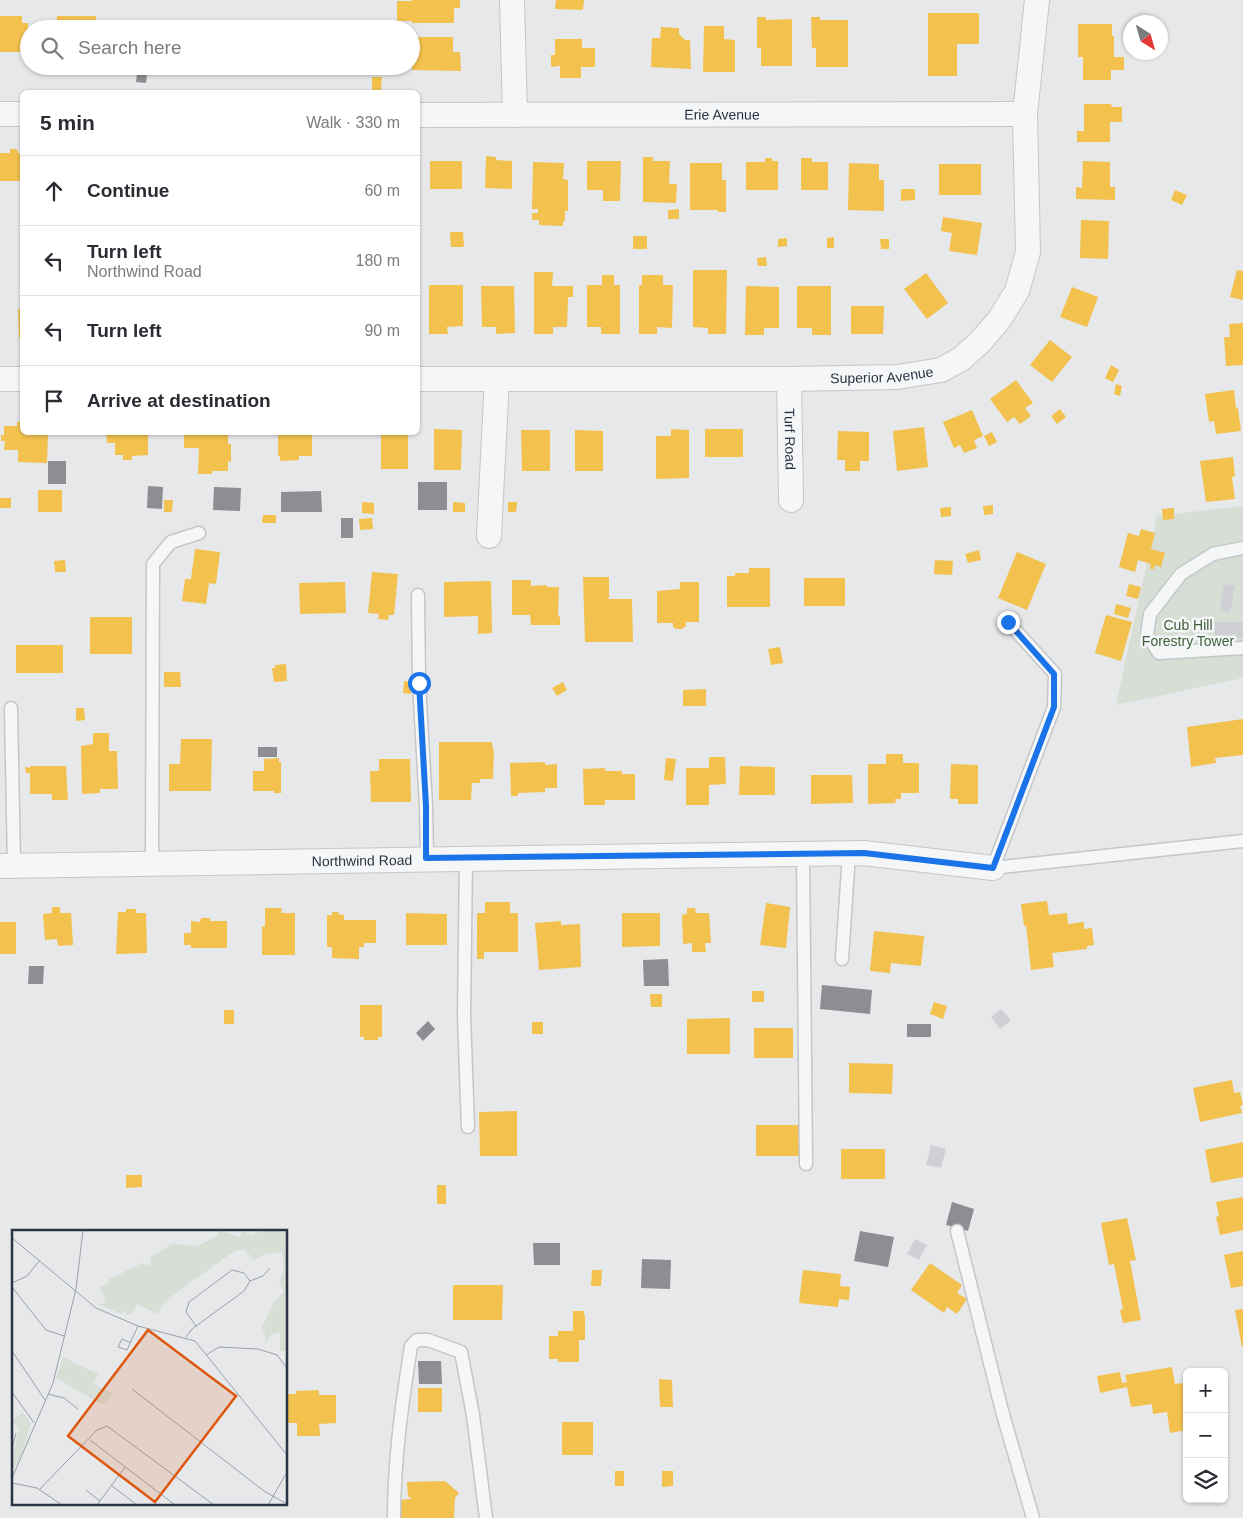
<!DOCTYPE html>
<html lang="en">
<head>
<meta charset="utf-8">
<style>
  :root { --surface:#fff; --page:#f7f7f7; --text:#2b2b33; --muted:#7c7c81; --line:#e1e1e2 }
  body { margin:0; font-family:Arial,sans-serif; background:var(--page); color:var(--text) }
  .controls { position:absolute; right:15px; bottom:15px; display:grid; overflow:hidden; border-radius:8px; box-shadow:0 1px 4px #0004 }
  .controls button { width:45px; height:45px; display:grid; place-items:center; padding:0; border:0; border-bottom:1px solid var(--line); background:var(--surface); color:var(--text); font:25px sans-serif }
  .compass { position:absolute; left:1123px; top:15px; width:45px; height:45px; border-radius:50%; background:var(--surface); box-shadow:0 1px 4px #0004; rotate:143deg }
  .stop { position:absolute; width:15px; height:15px; margin:-11px; border:4px solid #1a73e8; border-radius:50%; background:#fff }
  .stop.end { background:#1a73e8; border-color:#fff; box-shadow:0 1px 5px #0008 }
  .list { margin:0; padding:0; list-style:none }
  h2 { display:flex; justify-content:space-between; align-items:center; height:65px; margin:0; padding:0 20px; font-size:21px }
  h2 small { font-size:16px; font-weight:400; color:var(--muted) }
  .list li { display:grid; grid-template-columns:32px 1fr auto; gap:15px; align-items:center; box-sizing:border-box; height:70px; padding:0 20px; border-top:1px solid var(--line) }
  .list b { display:block; font-size:19px; white-space:nowrap }
  .list p { margin:0; font-size:16px; white-space:nowrap; color:var(--muted) }
  .list em { font-size:16px; font-style:normal; color:var(--muted) }
  .icon { flex:none; width:28px; height:28px; fill:none; stroke:currentColor; stroke-width:2; stroke-linecap:round; stroke-linejoin:round }
  .map { position:relative; flex:none; width:1243px; height:1518px; overflow:hidden }
  .search { position:absolute; background:var(--surface); box-shadow:0 1px 4px #0004; left:20px; top:20px; width:400px; height:55px; display:flex; align-items:center; gap:12px; box-sizing:border-box; padding:0 18px; border-radius:28px; color:var(--muted); font-size:19px }
  .panel { position:absolute; background:var(--surface); box-shadow:0 1px 4px #0004; left:20px; top:90px; width:400px; height:345px; border-radius:8px }
  .map>svg:first-child { display:block }
  .green { fill:#d6ded6 }
  .homes { fill:#f2c14e }
  .industry { fill:#8d8d92 }
  .building { fill:#ced0d3 }
  .lines { fill:none; stroke-linecap:round; stroke-linejoin:round }
  .lane-casing { stroke:#c4c6c8; stroke-width:15 }
  .street-casing { stroke:#c4c6c8; stroke-width:26 }
  .lane { stroke:#f5f6f7; stroke-width:12 }
  .street { stroke:#f5f6f7; stroke-width:24 }
  .route { stroke:#1a73e8; stroke-width:6 }
  .labels { text-anchor:middle; stroke-width:5; stroke-linejoin:round; paint-order:stroke }
  .street-label { font-size:14px; fill:#2b3445; stroke:#f4f6f9 }
  .park-label { font-size:14px; fill:#3f6138; stroke:#f4f6f9 }
  .inset-road { fill:none; stroke:#9ba0a8; stroke-width:1 }
  .view { fill:#df570f; fill-opacity:0.15; stroke:#df570f; stroke-width:2.5 }
  .inset-edge { fill:none; stroke:#2b3445; stroke-width:2.5 }
</style>
</head>
<body>
<div class="map">
<svg width="1243" height="1518" viewBox="0 0 1243 1518">
  <rect width="100%" height="100%" fill="#e6e8ea"/>
  <path class="green" d="M1243,506V678L1116,705L1157,516Z"/>
  <g class="homes">
    <path d="M412,0H460V8H454V23H412V21H397V1H412Z"/>
    <path d="M556,0H584L583,10L555,9Z"/>
    <path d="M928,13H979V44H957V76H928Z"/>
    <path d="M0,16H22V23H28V52H0Z"/>
    <path d="M57,16H96V29H56Z"/>
    <path d="M757,17H766V20L792,19V66H761V48H757Z"/>
    <path d="M811,17H820V20H848V67H816V48H812Z"/>
    <rect x="170" y="24" width="28" height="5"/>
    <path d="M294,24V29H266V25Z"/>
    <path d="M1078,24H1112V36H1114V57H1124V70H1111V80H1083V57H1078Z"/>
    <rect x="214" y="25" width="28" height="4"/>
    <path d="M704,26H724V39L735,40V72H703Z"/>
    <path d="M661,27L679,28V34L685,40H690L691,69L651,67L652,38H660Z"/>
    <path d="M412,37H453V52H460L461,71L412,70Z"/>
    <path d="M555,39H582V48H595V67H581V78H560V66L551,67V55H555Z"/>
    <path d="M372,77H382L381,90H372Z"/>
    <path d="M1084,104H1111L1112,107H1122V122H1110V142H1077V131H1084Z"/>
    <path d="M10,149H17L18,153L21,154L22,156V181H0V153H10Z"/>
    <path d="M486,156L496,157V160L512,161V189L485,188Z"/>
    <path d="M643,157H653V161H670L669,184H677L676,203L643,202Z"/>
    <path d="M765,158H772V161H778V190H746V162H765Z"/>
    <path d="M801,158H812V162H828V190H801Z"/>
    <rect x="430" y="161" width="32" height="28"/>
    <path d="M587,161H621L620,201H603V190H587Z"/>
    <path d="M1083,161L1110,162V187H1115V200L1076,199V187L1082,188Z"/>
    <path d="M533,162L564,163L563,179L568,180V211H565V221H563V226L539,225V220H532V213H538V209H532Z"/>
    <path d="M690,163H722V180H726V212H718V210H690Z"/>
    <path d="M849,163L879,164V180H884V211L848,210Z"/>
    <rect x="939" y="164" width="42" height="31"/>
    <path d="M901,189H915V200L901,201Z"/>
    <path d="M1175,190L1187,195L1182,205L1171,200Z"/>
    <path d="M679,209V219H668V210Z"/>
    <path d="M943,217L982,223L977,255L949,251L952,233L941,231Z"/>
    <path d="M1081,220L1109,221L1108,259L1080,258Z"/>
    <path d="M450,232H463L464,247H451Z"/>
    <rect x="633" y="236" width="14" height="13"/>
    <path d="M834,237V248H827V238Z"/>
    <path d="M787,238V246L778,247V239Z"/>
    <path d="M880,239H889V249H881Z"/>
    <path d="M766,257L767,266H758L757,258Z"/>
    <path d="M693,270H727L726,334H708V328L693,327Z"/>
    <path d="M1237,270L1243,271V300L1230,297Z"/>
    <path d="M534,272H553L552,286H573V297H568L567,327H553V334H534Z"/>
    <path d="M926,273L948,303L927,319L904,289Z"/>
    <path d="M602,275H614V285H620V334H601V327H587V285H602Z"/>
    <path d="M642,275H663V285H673L672,328L657,327V334H639V285H642Z"/>
    <path d="M429,285H463V326L447,327L448,334H429Z"/>
    <path d="M481,286H514L515,333L496,334V327H482Z"/>
    <path d="M746,286L779,287V328H764V335H745Z"/>
    <path d="M797,286H831V335H812V328H797Z"/>
    <path d="M1072,287L1098,297L1087,327L1060,317Z"/>
    <path d="M851,306H884L883,334H851Z"/>
    <path d="M18,309H22V338H19Z"/>
    <path d="M1243,323V365L1226,366L1224,337H1230L1229,324Z"/>
    <path d="M1050,340L1072,357L1052,382L1030,365Z"/>
    <path d="M1111,365L1119,370L1113,382L1105,378Z"/>
    <path d="M1016,380L1033,403L1025,408L1031,416L1020,424L1014,417L1007,422L990,399Z"/>
    <path d="M1116,384L1122,386L1120,396L1114,394Z"/>
    <path d="M1234,390L1236,408H1238L1241,431L1216,434L1214,421L1209,422L1205,394Z"/>
    <path d="M1060,409L1066,417L1057,424L1051,416Z"/>
    <path d="M972,410L983,436L974,440L977,448L964,453L960,445L954,448L943,422Z"/>
    <path d="M20,416H22V432H48L47,463L18,462V450H4L5,441H1V435H4V426H17V422H20Z"/>
    <path d="M924,427L928,467L897,471L893,431Z"/>
    <path d="M434,429L462,430L461,470H434Z"/>
    <path d="M671,429L689,430V478L656,479V436H671Z"/>
    <rect x="705" y="429" width="38" height="28"/>
    <path d="M521,430H550V471H522Z"/>
    <path d="M575,430L603,431V471H575Z"/>
    <path d="M838,431L869,432V461H860V471H845V460H837Z"/>
    <path d="M106,432H148V455L132,456V460H123V455H115V443H107Z"/>
    <path d="M184,432H228V444H231V462L228,461V471H212V474H198L199,448H184Z"/>
    <path d="M278,432H312V456H299V460L280,461V456H278Z"/>
    <rect x="381" y="432" width="27" height="37"/>
    <path d="M992,432L997,442L989,446L984,436Z"/>
    <path d="M1233,457L1235,476L1232,477L1235,499L1206,502L1200,461Z"/>
    <rect x="38" y="490" width="24" height="22"/>
    <rect x="0" y="498" width="11" height="10"/>
    <path d="M164,500H173L172,512H164Z"/>
    <path d="M362,502L374,503V514L362,513Z"/>
    <path d="M453,502L465,503V512H453Z"/>
    <path d="M508,502H517L516,512H508Z"/>
    <path d="M993,505V514L984,515L983,506Z"/>
    <path d="M951,507V516L941,517L940,508Z"/>
    <path d="M1174,508V519L1163,520L1162,509Z"/>
    <path d="M263,515H276V523H262Z"/>
    <path d="M372,518L373,529L360,530L359,519Z"/>
    <path d="M1141,529L1155,533L1151,549L1165,553L1161,567L1155,565L1154,569H1150L1151,564L1138,560L1135,572L1119,567L1128,533L1139,536Z"/>
    <path d="M195,549L220,552L216,584L209,583L206,604L182,601L185,579H191Z"/>
    <path d="M979,550L981,560L968,563L965,554Z"/>
    <path d="M1017,552L1046,564L1027,610L998,598Z"/>
    <path d="M65,560L66,572H55L54,561Z"/>
    <path d="M935,560L953,561L952,575L934,574Z"/>
    <path d="M749,568H770V607H727V576H735V573H749Z"/>
    <path d="M372,572L398,574L394,615H389L388,620L378,619L379,614L368,613Z"/>
    <path d="M583,577H609V598L607,599H632L633,642H585Z"/>
    <rect x="804" y="578" width="41" height="28"/>
    <path d="M512,580H531V586L547,585V587H559L558,617L560,616V625H531L530,615H512Z"/>
    <path d="M491,581L492,633L478,634V616L444,617V582Z"/>
    <path d="M345,582L346,613L300,614L299,583Z"/>
    <path d="M680,582H699V622H686V626L682,629H676L673,627V623H657V591L680,589Z"/>
    <path d="M1129,584L1141,587L1138,599L1126,596Z"/>
    <path d="M1116,604L1131,608L1128,618L1114,614Z"/>
    <path d="M1106,615L1132,622L1121,661L1095,653Z"/>
    <rect x="90" y="617" width="42" height="37"/>
    <rect x="16" y="645" width="47" height="28"/>
    <path d="M780,647L783,663L771,665L768,649Z"/>
    <path d="M286,664L287,681L274,682L272,668H275V665Z"/>
    <path d="M164,672H180L181,687H164Z"/>
    <path d="M404,681L412,682L411,694L403,693Z"/>
    <path d="M563,682L567,690L557,696L552,688Z"/>
    <path d="M706,689V706H683V690Z"/>
    <path d="M76,708H84L85,720L76,721Z"/>
    <path d="M1243,719V755L1215,758L1216,763L1191,767L1187,727Z"/>
    <path d="M93,733H109V751H117L118,789H100V793L82,794L81,746L93,744Z"/>
    <path d="M181,739H212L211,791H169V764H180Z"/>
    <path d="M439,742H492L493,750H494L493,779H480V783H472L471,800H439Z"/>
    <path d="M886,754H903V763H919V793H901V799H895L896,803L868,804V764H886Z"/>
    <path d="M709,757H725L726,784L709,785V805H686V768H709Z"/>
    <path d="M279,758V762H281V793H274V791H253V771H264V759Z"/>
    <path d="M666,758L676,759L673,781L664,780Z"/>
    <path d="M379,759H410L411,802H371L370,771H379Z"/>
    <path d="M545,762V765L557,764V788H545V792L518,793V796H511L510,763Z"/>
    <path d="M951,764L978,765V804H958V799H950Z"/>
    <path d="M30,766H66L68,800H52V794H30V773H26L25,767L30,768Z"/>
    <path d="M740,766L775,767V795H739Z"/>
    <path d="M605,768V771H622V774H635V800H605V805H584L583,769Z"/>
    <path d="M811,775H852L853,803L811,804Z"/>
    <path d="M1047,901L1049,915L1067,913L1068,924L1084,922V929L1092,928L1094,945L1087,946V949L1052,953L1054,967L1031,970L1026,925L1024,926L1021,904Z"/>
    <path d="M485,902H510V913H518V952H484V959H477V913H485Z"/>
    <path d="M766,903L790,907L786,948L760,945Z"/>
    <path d="M52,907H60V913H71L73,945L58,946L57,939L45,940L43,914L52,913Z"/>
    <path d="M265,908H282L281,913H295V955H262V926L265,927Z"/>
    <path d="M687,908H695L696,913H709L711,943H705L706,952H692V943L683,944L682,915L687,914Z"/>
    <path d="M126,909H136V913H146L147,953L116,954L118,912H126Z"/>
    <path d="M332,912H338V914L344,915V920H376V943H364V947H359V959L332,958V947H327V915H332Z"/>
    <path d="M406,913L447,914V945H406Z"/>
    <path d="M622,913H660V946L622,947Z"/>
    <path d="M201,918H210V921H227V948H191V945H184V933H191V921L200,922Z"/>
    <path d="M561,921V925L580,924L581,967L539,970L535,923Z"/>
    <rect x="0" y="922" width="16" height="32"/>
    <path d="M874,931L924,936L921,966L891,963L890,973L870,971Z"/>
    <rect x="752" y="991" width="12" height="11"/>
    <path d="M650,994H662V1007H651Z"/>
    <path d="M934,1002L947,1006L943,1019L930,1014Z"/>
    <path d="M360,1005H382V1037H378V1040H364V1037H360Z"/>
    <rect x="224" y="1010" width="10" height="14"/>
    <path d="M730,1018V1054H687V1019Z"/>
    <rect x="532" y="1022" width="11" height="12"/>
    <rect x="754" y="1028" width="39" height="30"/>
    <path d="M849,1063L893,1064L892,1094L849,1093Z"/>
    <path d="M1232,1080L1234,1093L1240,1092L1243,1105L1240,1106L1242,1113L1200,1122L1193,1088Z"/>
    <path d="M517,1111V1156H480L479,1112Z"/>
    <rect x="756" y="1125" width="43" height="31"/>
    <path d="M1243,1142V1177L1211,1183L1205,1150Z"/>
    <rect x="841" y="1149" width="44" height="30"/>
    <path d="M126,1175H142V1187L126,1188Z"/>
    <rect x="437" y="1185" width="9" height="19"/>
    <path d="M1243,1197V1230L1220,1235L1216,1217L1219,1216L1216,1202Z"/>
    <path d="M1127,1218L1136,1260L1130,1261L1141,1320L1123,1323L1120,1310L1123,1309L1114,1264L1109,1265L1101,1223Z"/>
    <path d="M1243,1251V1286L1231,1288L1224,1255Z"/>
    <path d="M930,1263L962,1285L957,1293L967,1299L957,1314L947,1307L944,1313L911,1290Z"/>
    <path d="M592,1270H602L601,1286H591Z"/>
    <path d="M803,1270L841,1274L840,1286L850,1287L849,1300L839,1299L838,1307L799,1303Z"/>
    <path d="M453,1285H503L502,1320H453Z"/>
    <path d="M1243,1309V1347H1242L1235,1310Z"/>
    <path d="M573,1311H584V1315H585V1340H579V1362H558V1359H549V1336H558V1331H573Z"/>
    <path d="M1172,1367L1175,1384L1183,1383L1187,1403V1430L1170,1433L1167,1412L1153,1414L1152,1404L1131,1407L1127,1387L1100,1393L1097,1376L1120,1372L1122,1383L1127,1382L1125,1375Z"/>
    <path d="M659,1379L672,1380L673,1407H660Z"/>
    <rect x="418" y="1388" width="24" height="24"/>
    <path d="M319,1390V1395H336V1423L319,1424L320,1436H297V1423H286V1394H296V1391Z"/>
    <rect x="562" y="1422" width="31" height="33"/>
    <rect x="615" y="1471" width="9" height="15"/>
    <path d="M662,1471H673V1486L662,1487Z"/>
    <path d="M445,1481L459,1493L455,1498L454,1518H401L400,1500L411,1499V1497H408L407,1482Z"/>
  </g>
  <g class="industry">
    <path d="M138,66H148L146,83L136,82Z"/>
    <rect x="48" y="461" width="18" height="23"/>
    <rect x="418" y="482" width="29" height="28"/>
    <path d="M148,486L163,487L162,509L147,508Z"/>
    <path d="M214,487L241,488L240,511L213,510Z"/>
    <path d="M321,491L322,512H281V492Z"/>
    <rect x="341" y="518" width="12" height="20"/>
    <rect x="258" y="747" width="19" height="10"/>
    <path d="M668,959L669,986H644L643,960Z"/>
    <path d="M29,966H44L43,984H28Z"/>
    <path d="M822,985L872,990L870,1014L820,1009Z"/>
    <path d="M428,1021L435,1029L423,1041L416,1033Z"/>
    <rect x="907" y="1024" width="24" height="13"/>
    <path d="M952,1202L974,1209L968,1231L946,1225Z"/>
    <path d="M860,1231L894,1237L888,1267L854,1261Z"/>
    <path d="M533,1243H560V1265H534Z"/>
    <path d="M642,1259L671,1260L670,1289L641,1288Z"/>
    <path d="M418,1361H441L442,1384H419Z"/>
  </g>
  <g class="building">
    <path d="M1224,584L1235,586L1230,612L1220,611Z"/>
    <path d="M1215,622H1243V638L1215,639Z"/>
    <path d="M1001,1009L1011,1020L1000,1029L991,1017Z"/>
    <path d="M931,1145L946,1149L941,1168L926,1165Z"/>
    <path d="M915,1239L927,1245L919,1260L907,1254Z"/>
  </g>
  <g class="lines">
    <g class="lane-casing">
      <g id="lane">
        <path d="M1243,548L1213,554L1181,574L1150,614L1147,635L1159,653L1243,648"/>
        <path d="M418,595L419,683L426,806L427,858"/>
        <path d="M1008,622L1055,674L1054,707L993,868L1243,841"/>
        <path d="M11,708L14,866"/>
        <path d="M803,854L806,1164"/>
        <path d="M466,858L464,1015L468,1127"/>
        <path d="M152,864L153,564L171,542L199,533"/>
        <path d="M842,959L849,853"/>
        <path d="M957,1231L1002,1411L1033,1518"/>
        <path d="M394,1518C394,1460 402,1403 411,1346L417,1340H428L461,1352L473,1415L486,1518"/>
      </g>
    </g>
    <g class="street-casing">
      <g id="street">
        <path d="M512,0L515,115"/>
        <path d="M0,114H22"/>
        <path id="s1" d="M418,115L1025,114"/>
        <path d="M0,379H22"/>
        <path id="s2" d="M418,379H789L897,377L941,370L961,359L980,342L999,320L1017,291L1028,252L1025,114L1037,0"/>
        <path id="s3" d="M789,379L791,500"/>
        <path d="M489,536L497,379"/>
        <path id="s4" d="M0,866L864,853L993,868"/>
      </g>
    </g>
    <use href="#lane" class="lane"/>
    <use href="#street" class="street"/>
  </g>
  <g class="lines">
    <path class="route" d="M419,683L426,806V858L864,853L993,868L1054,707V674L1008,622"/>
  </g>
  <g class="labels">
    <g class="street-label">
      <text dy="5" stroke="none"><textPath href="#s1" startOffset="304">Erie Avenue</textPath></text>
      <text dy="5" stroke="none"><textPath href="#s2" startOffset="464">Superior Avenue</textPath></text>
      <text dy="5" stroke="none"><textPath href="#s3" startOffset="60">Turf Road</textPath></text>
      <text dy="5" stroke="none"><textPath href="#s4" startOffset="362">Northwind Road</textPath></text>
    </g>
    <g class="park-label">
      <text x="1188" y="630">Cub Hill<tspan x="1188" dy="16">Forestry Tower</tspan></text>
    </g>
  </g>
  <g transform="translate(12 1230)">
    <rect width="275" height="275" fill="#e6e8ea"/>
    <path d="M207,0L227,7L231,1L240,5L250,0H275V121H268V102L260,104L252,116L254,108L250,97L262,72L272,62L267,52L272,38L270,22L253,24L242,30L232,19L221,22L164,63L151,74L146,84L125,74L120,83L116,85L112,80L109,84L86,74L94,73L88,57L97,52L96,50L130,33L139,36L138,28L160,14L186,16L205,6ZM51,127L86,144L82,154L102,164L90,175L44,148ZM11,183L19,193L9,226L0,241V226L7,200L4,194L0,196V190Z" fill="#d6ded6"/>
    <path class="inset-road" d="M0,8L84,78L126,96L183,111L275,225M238,51L251,46L258,38M0,53L15,46L28,30M0,57L34,100L52,106M184,96L174,82L177,72L220,40L232,43L238,51M174,107L180,99L232,61L238,51M119,113L110,109L106,117L115,120L126,96M0,121L33,170M194,125L207,117L246,119L265,125L275,138M120,159L252,261L275,274M0,162L22,193M36,164L52,168L66,179M78,210L163,275M0,219L4,203M0,248L41,153L64,59L71,0M0,253L25,258L50,275M100,256L125,275M28,259L85,200L95,196L202,275M74,260L88,271M85,275L113,237M256,275L275,242"/>
    <path class="view" d="M136,100L224,166L143,272L56,206Z"/>
    <rect width="275" height="275" class="inset-edge"/>
  </g>
</svg>
<div class="controls">
<button>+</button>
<button>−</button>
<button><svg class="icon" aria-label="layers" viewBox="0 0 24 24"><path d="M12 4l9 5-9 5-9-5zM3 14l9 5 9-5"/></svg></button>
</div>
<svg class="compass" viewBox="-18 -18 36 36"><path d="M0-13l5 13h-10z" fill="#e53935"/><path d="M0 13l5-13h-10z" fill="#7c7c81"/></svg>
<div class="stop" style="left:419px;top:683px"></div>
<div class="stop end" style="left:1008px;top:622px"></div>
<div class="search"><svg class="icon" aria-label="search" viewBox="0 0 24 24"><circle cx="10" cy="10" r="6"/><path d="M15 15l6 6"/></svg>Search here</div>
<section class="panel">
<h2>5 min<small>Walk · 330 m</small></h2>
<ul class="list">
<li><svg class="icon" aria-label="ahead" viewBox="0 0 24 24"><path d="M12 20V5M6 11l6-6 6 6"/></svg><div><b>Continue</b></div><em>60 m</em></li>
<li><svg class="icon" aria-label="left" viewBox="0 0 24 24"><path d="M17 20v-9H6M10 6l-5 5 5 5"/></svg><div><b>Turn left</b><p>Northwind Road</p></div><em>180 m</em></li>
<li><svg class="icon" aria-label="left" viewBox="0 0 24 24"><path d="M17 20v-9H6M10 6l-5 5 5 5"/></svg><div><b>Turn left</b></div><em>90 m</em></li>
<li><svg class="icon" aria-label="arrive" viewBox="0 0 24 24"><path d="M6 21V4h12l-3 4 3 4H6"/></svg><div><b>Arrive at destination</b></div></li>
</ul>
</section>
</div>
</body>
</html>
